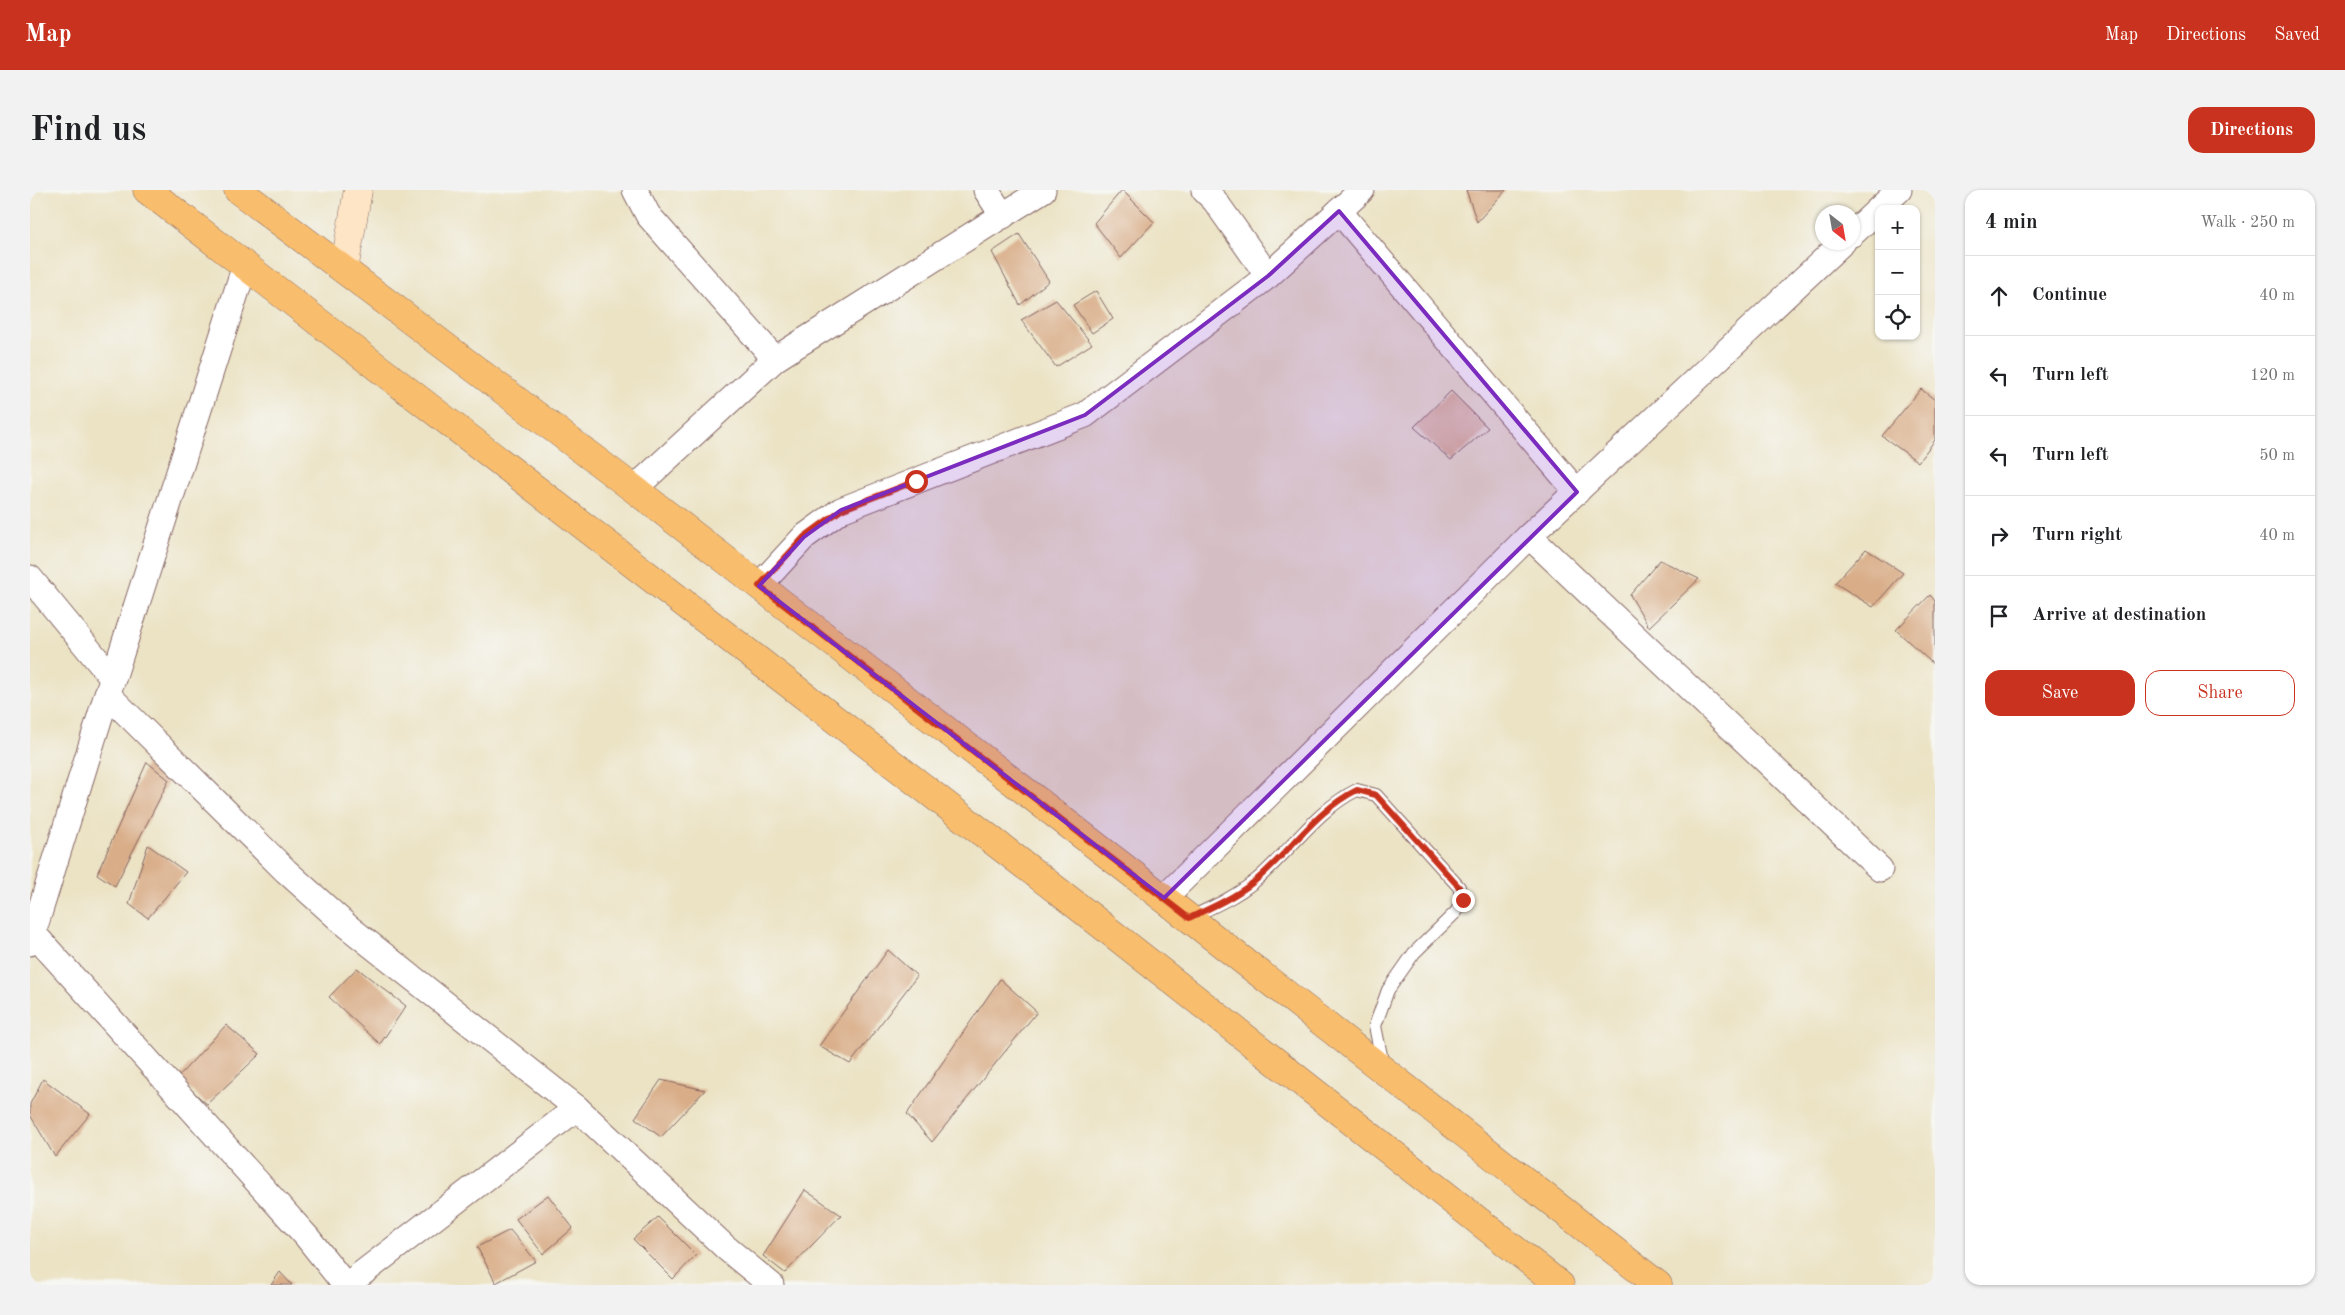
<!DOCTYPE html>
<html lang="en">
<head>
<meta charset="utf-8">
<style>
  :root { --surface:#fff; --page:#f2f2f2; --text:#202124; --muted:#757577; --line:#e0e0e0; --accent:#c8321e }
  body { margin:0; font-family:"Old Standard TT",serif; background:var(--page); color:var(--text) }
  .controls { position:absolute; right:15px; top:15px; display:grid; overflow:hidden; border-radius:10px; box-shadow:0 1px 4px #0004 }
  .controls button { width:45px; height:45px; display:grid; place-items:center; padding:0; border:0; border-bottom:1px solid var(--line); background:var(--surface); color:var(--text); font:25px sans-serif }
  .compass { position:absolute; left:1785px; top:15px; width:45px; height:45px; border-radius:50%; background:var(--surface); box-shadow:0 1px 4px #0004; rotate:149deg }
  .stop { position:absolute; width:15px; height:15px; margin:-11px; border:4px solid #c8321e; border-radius:50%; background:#fff }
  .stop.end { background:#c8321e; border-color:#fff; box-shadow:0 1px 5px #0008 }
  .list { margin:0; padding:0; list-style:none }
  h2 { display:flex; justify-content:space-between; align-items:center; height:65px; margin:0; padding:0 20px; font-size:21px }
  h2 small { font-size:16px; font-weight:400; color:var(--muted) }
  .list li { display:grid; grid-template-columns:32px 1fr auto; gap:15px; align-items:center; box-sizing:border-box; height:80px; padding:0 20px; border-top:1px solid var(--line) }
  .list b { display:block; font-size:19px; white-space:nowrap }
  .list em { font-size:16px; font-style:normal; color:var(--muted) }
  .actions { display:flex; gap:10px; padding:15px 20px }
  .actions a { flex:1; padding:11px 0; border:1px solid var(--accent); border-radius:15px; text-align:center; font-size:18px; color:var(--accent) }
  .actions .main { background:var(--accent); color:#fff }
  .icon { flex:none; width:28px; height:28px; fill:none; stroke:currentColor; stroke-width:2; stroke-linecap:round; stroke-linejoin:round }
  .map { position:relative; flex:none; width:1905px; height:1095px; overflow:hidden; border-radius:15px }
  header { display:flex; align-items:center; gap:30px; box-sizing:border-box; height:70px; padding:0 25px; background:var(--accent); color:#fff }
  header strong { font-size:24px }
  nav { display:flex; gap:28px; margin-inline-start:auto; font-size:18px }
  .intro { display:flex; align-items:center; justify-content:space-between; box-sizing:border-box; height:120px; padding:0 30px }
  h1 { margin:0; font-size:35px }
  .button { padding:12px 22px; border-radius:15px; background:var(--accent); color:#fff; font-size:18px; font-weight:700 }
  main { display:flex; gap:30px; padding:0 30px }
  aside { flex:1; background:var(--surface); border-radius:15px; box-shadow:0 1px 4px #0004 }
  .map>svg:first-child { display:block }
  .building { fill:#d9ad88 }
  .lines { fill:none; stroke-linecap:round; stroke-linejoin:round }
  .lane-casing { stroke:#836461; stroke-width:14 }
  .street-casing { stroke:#836461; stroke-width:27 }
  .secondary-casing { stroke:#836461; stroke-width:29 }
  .primary-casing { stroke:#836461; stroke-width:29 }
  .lane { stroke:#fff; stroke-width:12 }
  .street { stroke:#fff; stroke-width:25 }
  .secondary { stroke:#fde5c5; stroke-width:28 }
  .primary { stroke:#f9be6d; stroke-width:28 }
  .route { stroke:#c8321e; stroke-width:6 }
  .marked { fill:#7b2cbf; fill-opacity:0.2; stroke:#7b2cbf; stroke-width:4; stroke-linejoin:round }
</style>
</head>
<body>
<header>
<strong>Map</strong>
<nav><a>Map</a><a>Directions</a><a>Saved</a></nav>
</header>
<div class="intro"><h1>Find us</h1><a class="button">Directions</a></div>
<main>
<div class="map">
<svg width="1905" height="1095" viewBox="0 0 1905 1095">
  <rect width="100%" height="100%" fill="#f6f6f2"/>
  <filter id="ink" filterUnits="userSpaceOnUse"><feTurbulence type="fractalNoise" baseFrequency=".02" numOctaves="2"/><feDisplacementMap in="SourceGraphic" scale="10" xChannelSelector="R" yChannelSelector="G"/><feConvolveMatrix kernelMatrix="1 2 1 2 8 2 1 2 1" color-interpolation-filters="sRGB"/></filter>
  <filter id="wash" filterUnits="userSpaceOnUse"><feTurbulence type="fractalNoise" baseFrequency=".0096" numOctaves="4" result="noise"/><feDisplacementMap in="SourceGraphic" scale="20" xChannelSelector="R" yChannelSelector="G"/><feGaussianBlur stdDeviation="1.12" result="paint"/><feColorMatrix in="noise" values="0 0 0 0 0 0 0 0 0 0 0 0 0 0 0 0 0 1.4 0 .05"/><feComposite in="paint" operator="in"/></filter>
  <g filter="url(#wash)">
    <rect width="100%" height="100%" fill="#ece3c5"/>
    <g id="blocks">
      <g class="building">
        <path d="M1092,0L1124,32L1091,68L1064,33Z"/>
        <path d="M1436,0H1476L1447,32Z"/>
        <path d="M989,44L1019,91L990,115L962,62Z"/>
        <path d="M1066,101L1083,129L1062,143L1043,115Z"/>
        <path d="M1026,110L1062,154L1026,177L991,130Z"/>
        <path d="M1891,199L1905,210V250L1888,272L1852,246Z"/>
        <path d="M1421,201L1458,238L1421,270L1384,237Z"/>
        <path d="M1836,359L1873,383L1843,417L1805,393Z"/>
        <path d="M1630,370L1669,389L1619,437L1600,405Z"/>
        <path d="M1900,405L1905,411V472L1903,474L1866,440Z"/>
        <path d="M117,572L139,590L85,696L67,684Z"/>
        <path d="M118,655L156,682L118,728L99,714Z"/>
        <path d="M858,760L887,786L820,874L789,856Z"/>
        <path d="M327,778L376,816L350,854L299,807Z"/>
        <path d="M970,789L1007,822L902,952L877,924Z"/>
        <path d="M196,835L230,864L177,914L147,888Z"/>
        <path d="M13,889L60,924L25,967L0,925V914Z"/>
        <path d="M631,890L675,900L631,947L605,928Z"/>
        <path d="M775,1000L811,1025L755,1083L733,1066Z"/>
        <path d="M518,1005L543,1038L513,1064L486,1029Z"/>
        <path d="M628,1027L666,1065L643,1089L603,1049Z"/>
        <path d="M480,1040L506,1071L466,1093L447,1057Z"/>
        <path d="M250,1082L262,1095H241Z"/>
      </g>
    </g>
  </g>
  <g filter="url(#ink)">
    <use href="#blocks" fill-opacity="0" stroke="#836461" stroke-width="1"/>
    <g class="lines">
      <g class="lane-casing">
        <path id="lane" d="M1159,728C1183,717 1205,707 1225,691C1260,662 1286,620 1327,600L1346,605L1429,697L1433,710L1426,722L1384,763L1358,800L1345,836L1353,875"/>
      </g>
      <g class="street-casing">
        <g id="street">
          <path d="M605,0L618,25L745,169"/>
          <path d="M956,0L973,26"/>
          <path d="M1174,0L1185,11L1238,86"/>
          <path d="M1849,19L1869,0"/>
          <path d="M1309,21L1547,302"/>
          <path d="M1822,44L1849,19"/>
          <path d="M604,299L745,169L1013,0"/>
          <path d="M1499,346L1850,679"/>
          <path d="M0,388L83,489"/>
          <path d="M729,396L774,347L811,320L1055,225L1238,86L1332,0"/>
          <path d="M77,504L256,681L317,736L547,918L695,1057L741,1095"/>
          <path d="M1134,708L1499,346L1813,52"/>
          <path d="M3,743L277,1047L315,1095"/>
          <path d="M0,753L77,504L83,489L215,75"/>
          <path d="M317,1095L547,918"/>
        </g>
      </g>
      <g class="secondary-casing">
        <path id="secondary" d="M314,80L328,0"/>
      </g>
      <g class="primary-casing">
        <g id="primary">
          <path d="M117,0L1041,711L1530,1095"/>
          <path d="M208,0L604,299L1100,682L1628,1095"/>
        </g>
      </g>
      <use href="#lane" class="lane"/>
      <use href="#street" class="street"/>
      <use href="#secondary" class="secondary"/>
      <use href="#primary" class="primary"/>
    </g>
  </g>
  <g class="lines" filter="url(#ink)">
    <path class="route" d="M886,291L811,320L774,347L729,396L1159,728C1183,717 1205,707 1225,691C1260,662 1286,620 1327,600L1346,605L1429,697L1433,710"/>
  </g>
  <path class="marked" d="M1309,21L1547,302L1134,708L729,396L774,347L811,320L1055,225L1238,86Z"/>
</svg>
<div class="controls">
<button>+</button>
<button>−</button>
<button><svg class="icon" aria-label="locate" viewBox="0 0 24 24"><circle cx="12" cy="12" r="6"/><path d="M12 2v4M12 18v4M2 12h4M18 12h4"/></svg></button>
</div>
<svg class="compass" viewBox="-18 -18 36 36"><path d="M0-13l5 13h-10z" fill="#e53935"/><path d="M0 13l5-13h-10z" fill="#757577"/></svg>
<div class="stop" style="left:886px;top:291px"></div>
<div class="stop end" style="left:1433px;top:710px"></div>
</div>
<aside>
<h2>4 min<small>Walk · 250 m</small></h2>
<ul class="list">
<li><svg class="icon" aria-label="ahead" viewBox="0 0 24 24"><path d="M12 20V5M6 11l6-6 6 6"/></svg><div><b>Continue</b></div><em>40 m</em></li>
<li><svg class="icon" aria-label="left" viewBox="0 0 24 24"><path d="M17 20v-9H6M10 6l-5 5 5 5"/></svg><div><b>Turn left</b></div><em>120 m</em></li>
<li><svg class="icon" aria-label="left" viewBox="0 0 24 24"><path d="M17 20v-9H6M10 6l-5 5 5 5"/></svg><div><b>Turn left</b></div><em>50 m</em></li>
<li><svg class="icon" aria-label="right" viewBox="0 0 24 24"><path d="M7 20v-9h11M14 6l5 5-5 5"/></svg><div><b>Turn right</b></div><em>40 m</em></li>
<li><svg class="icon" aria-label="arrive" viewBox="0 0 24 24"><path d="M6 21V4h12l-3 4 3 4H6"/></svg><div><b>Arrive at destination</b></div></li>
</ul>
<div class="actions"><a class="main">Save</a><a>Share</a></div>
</aside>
</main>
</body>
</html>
